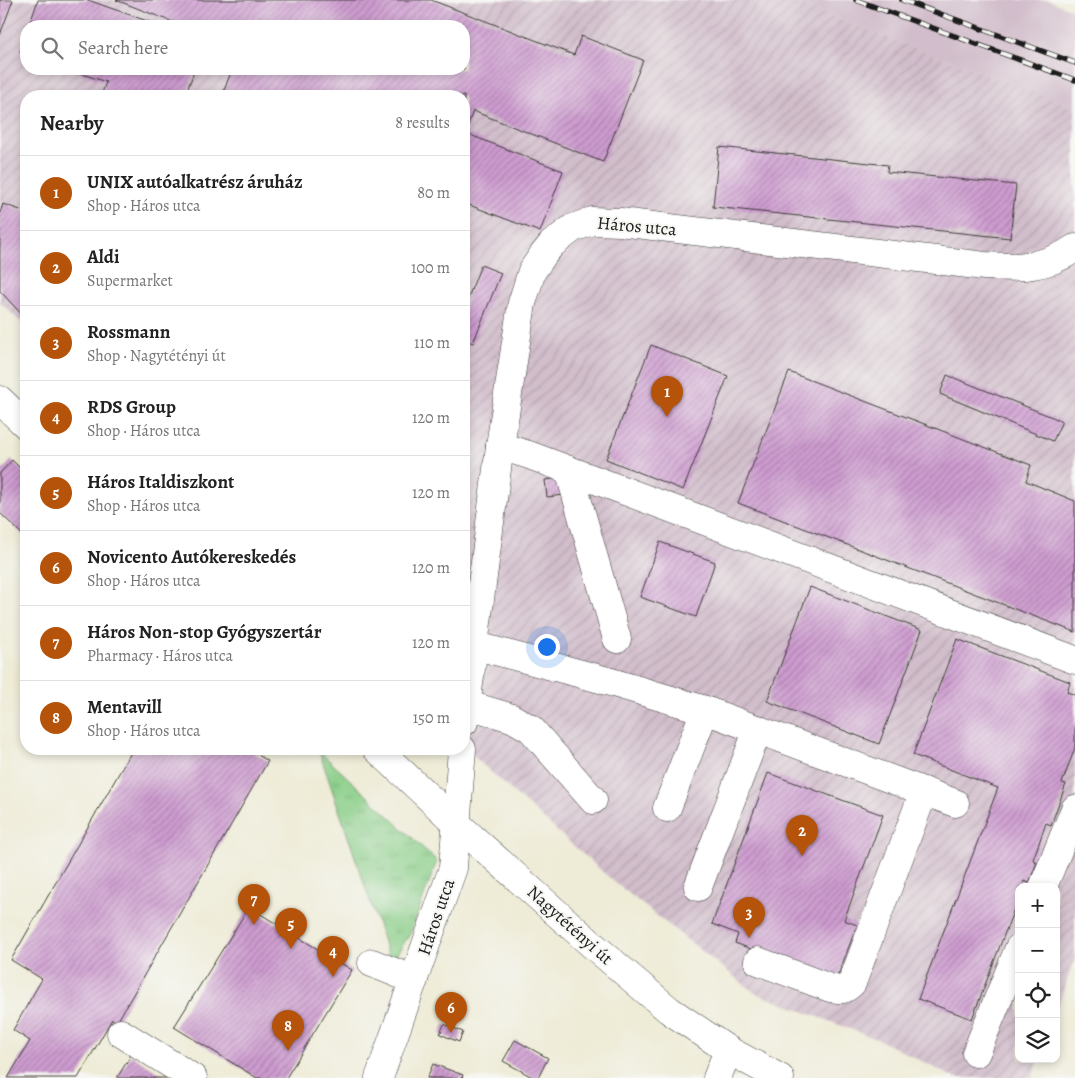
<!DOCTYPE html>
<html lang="en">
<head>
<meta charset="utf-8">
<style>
  :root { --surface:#fff; --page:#f6f6f6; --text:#222; --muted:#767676; --line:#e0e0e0; --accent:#b45309 }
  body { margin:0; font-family:Alegreya,serif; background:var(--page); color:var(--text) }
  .controls { position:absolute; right:15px; bottom:15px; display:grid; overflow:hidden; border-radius:10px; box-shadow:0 2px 8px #0003 }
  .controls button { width:45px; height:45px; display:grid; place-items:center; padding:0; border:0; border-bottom:1px solid var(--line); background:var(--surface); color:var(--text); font:25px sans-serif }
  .you { position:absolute; left:546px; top:646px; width:18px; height:18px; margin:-12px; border:4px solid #fff; border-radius:50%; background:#1a73e8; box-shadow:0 0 0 8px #1a73e833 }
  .badge { display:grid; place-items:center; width:32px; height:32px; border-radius:50%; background:var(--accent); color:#fff; font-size:16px; font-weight:700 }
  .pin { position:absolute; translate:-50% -41px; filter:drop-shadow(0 1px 2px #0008) }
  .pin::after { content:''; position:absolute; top:26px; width:18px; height:15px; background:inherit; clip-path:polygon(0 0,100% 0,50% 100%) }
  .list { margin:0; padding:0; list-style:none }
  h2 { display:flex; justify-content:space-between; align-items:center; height:65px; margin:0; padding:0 20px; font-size:21px }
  h2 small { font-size:16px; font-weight:400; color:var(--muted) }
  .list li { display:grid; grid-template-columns:32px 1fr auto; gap:15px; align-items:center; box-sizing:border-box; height:75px; padding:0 20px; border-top:1px solid var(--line) }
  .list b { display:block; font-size:19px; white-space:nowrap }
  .list p { margin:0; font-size:16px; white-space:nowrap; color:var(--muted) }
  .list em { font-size:16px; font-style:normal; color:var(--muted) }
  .icon { flex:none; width:28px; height:28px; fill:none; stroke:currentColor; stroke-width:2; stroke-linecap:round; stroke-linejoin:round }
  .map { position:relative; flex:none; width:1075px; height:1078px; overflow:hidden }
  .search { position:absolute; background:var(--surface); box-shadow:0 2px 8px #0003; left:20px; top:20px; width:450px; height:55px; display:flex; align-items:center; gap:12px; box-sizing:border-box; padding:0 18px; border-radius:20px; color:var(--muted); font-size:19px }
  .panel { position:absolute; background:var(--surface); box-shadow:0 2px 8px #0003; left:20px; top:90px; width:450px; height:665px; border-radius:20px }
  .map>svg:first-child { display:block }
  .industrial { fill:url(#industrial-furrows); fill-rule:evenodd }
  .railway { fill:#d1bdcb }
  .grass { fill:url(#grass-tufts); stroke:#527552 }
  .building { fill:url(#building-hatch) }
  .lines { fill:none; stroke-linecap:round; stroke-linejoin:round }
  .minor-casing { stroke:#3c3b38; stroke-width:29 }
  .major-casing { stroke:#3c3b38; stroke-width:29 }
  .minor { stroke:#fff; stroke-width:28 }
  .major { stroke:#fff; stroke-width:28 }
  .rail-casing { stroke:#1c1c1c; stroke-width:5.5 }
  .rail { stroke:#f6f6f2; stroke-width:4; stroke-dasharray:11; stroke-linecap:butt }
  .labels { text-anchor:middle; stroke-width:4; stroke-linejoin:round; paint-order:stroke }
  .street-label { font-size:18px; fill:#1c1c1c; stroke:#f6f6f2 }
</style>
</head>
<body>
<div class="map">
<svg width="1075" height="1078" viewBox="0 0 1075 1078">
  <defs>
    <pattern id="industrial-furrows" width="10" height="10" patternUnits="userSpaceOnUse" patternTransform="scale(1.25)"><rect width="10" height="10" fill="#d1bdcb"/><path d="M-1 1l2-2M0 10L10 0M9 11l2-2" fill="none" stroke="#b3a2ae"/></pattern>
    <pattern id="grass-tufts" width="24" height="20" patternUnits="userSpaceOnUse" patternTransform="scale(1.25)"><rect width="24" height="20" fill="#89ce87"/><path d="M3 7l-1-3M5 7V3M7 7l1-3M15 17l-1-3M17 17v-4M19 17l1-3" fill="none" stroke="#76b074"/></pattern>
    <pattern id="building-hatch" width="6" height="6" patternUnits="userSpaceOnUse" patternTransform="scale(1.25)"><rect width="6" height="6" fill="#ce9cd0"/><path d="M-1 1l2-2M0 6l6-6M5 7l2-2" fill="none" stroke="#a67ea8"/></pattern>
  </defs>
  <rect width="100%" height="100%" fill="#f6f6f2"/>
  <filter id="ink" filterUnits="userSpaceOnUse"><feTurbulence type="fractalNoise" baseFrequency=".02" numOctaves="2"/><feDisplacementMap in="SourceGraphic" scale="10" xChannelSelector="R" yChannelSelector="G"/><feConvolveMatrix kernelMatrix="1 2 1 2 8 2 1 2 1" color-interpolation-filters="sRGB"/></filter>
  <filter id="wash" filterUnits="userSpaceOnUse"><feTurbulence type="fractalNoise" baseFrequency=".0096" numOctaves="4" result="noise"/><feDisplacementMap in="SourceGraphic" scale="20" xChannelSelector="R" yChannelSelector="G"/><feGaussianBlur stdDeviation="1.12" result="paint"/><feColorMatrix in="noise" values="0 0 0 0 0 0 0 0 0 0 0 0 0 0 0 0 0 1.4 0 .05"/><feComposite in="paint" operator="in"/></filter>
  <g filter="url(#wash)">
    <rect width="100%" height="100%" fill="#eeebd6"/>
    <path class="industrial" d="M0,0H787L1075,107V959L1056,1011V887H1019V1059H1039L1032,1078H955L879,1040L755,993L613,881L464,748V96H26V327L0,302ZM26,26H464V69H26Z"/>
    <path class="railway" d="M787,0H1048L1075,11V107Z"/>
    <path class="grass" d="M319,751L437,861L410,934L391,963Z"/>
    <g id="blocks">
      <g class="building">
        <path d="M0,0H13L0,35Z"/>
        <path d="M38,0H88L161,26H29Z"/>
        <path d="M116,0H431L574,55L581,36L643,60L603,162L473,111L465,133L563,171L540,232L464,203V96H222L232,69H464V26H183Z"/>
        <path d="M26,34V55L20,52Z"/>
        <path d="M68,69H195L185,96H101L106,82Z"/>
        <path d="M719,147L888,165L887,172L1016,185L1010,238L713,207Z"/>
        <path d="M3,204L26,212V319L0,291V213Z"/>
        <path d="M481,265L501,273L473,343L464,339V308Z"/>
        <path d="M651,345L728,376L683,490L606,459Z"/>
        <path d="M789,372L1031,465L1026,481L1075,501V632L738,503Z"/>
        <path d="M947,375L1062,421L1053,441L940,394Z"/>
        <path d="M12,460L26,474V538L0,513V473Z"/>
        <path d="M560,478L563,495L547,497L545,480Z"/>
        <path d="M660,542L715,562L696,617L640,597Z"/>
        <path d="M810,587L922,630L879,744L767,701Z"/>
        <path d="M957,639L1070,682L1067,692L1075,695V748L1062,783L1066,784L1051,825L1046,823L1033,860L1037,862L1029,883L1024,881L1022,887H1019V896L972,1019L918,999L998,788L913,755Z"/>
        <path d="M133,749H248L268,761L117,1022L112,1019L78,1078H8L30,1041L13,1030L42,979L11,960Z"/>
        <path d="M768,773L883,815L844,920L857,925L836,981L735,943L738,934L712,924Z"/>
        <path d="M249,907L352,970L286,1078H257L174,1027Z"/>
        <path d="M444,1024L463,1032L459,1042L440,1034Z"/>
        <path d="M515,1040L548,1058L538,1078H534L503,1061Z"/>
        <path d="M131,1055L167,1078H117Z"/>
        <path d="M433,1064L463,1075L462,1078H427Z"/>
      </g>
    </g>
  </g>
  <g filter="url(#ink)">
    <use href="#blocks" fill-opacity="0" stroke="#3c3b38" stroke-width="1"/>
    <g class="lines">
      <g class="minor-casing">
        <g id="minor">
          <path d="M500,446L529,455L1075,660"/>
          <path d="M569,470L617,639"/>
          <path d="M473,645L604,680L705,710L955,803"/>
          <path d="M465,704L512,718L531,729L593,800"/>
          <path d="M464,722L500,446L522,303L532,271L543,255L552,244L573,228L592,221L620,222L985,266C1017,268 1047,268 1075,248"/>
          <path d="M667,808L705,710"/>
          <path d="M698,887L758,729"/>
          <path d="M1043,887L1075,809"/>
          <path d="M758,961L830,988C840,990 844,991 852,983L924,791"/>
          <path d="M372,963L414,980"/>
          <path d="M121,1033L193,1078"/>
          <path d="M976,1053L1019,948"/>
          <path d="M379,1078L453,868L462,749"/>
          <path d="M717,1078L728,1050"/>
        </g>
      </g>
      <g class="major-casing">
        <g id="major">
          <path d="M0,400L26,425"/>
          <path d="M377,749L456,823L589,942L669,1010L728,1050L780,1078"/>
        </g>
      </g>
      <use href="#minor" class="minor"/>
      <use href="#major" class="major"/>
      <g class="rail-casing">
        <g id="rail">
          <path d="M856,0L1075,80"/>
          <path d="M902,0L1075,63"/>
        </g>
      </g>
      <use href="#rail" class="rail"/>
    </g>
  </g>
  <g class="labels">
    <g class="street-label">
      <text transform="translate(637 226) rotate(5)" y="6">Háros utca</text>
      <text transform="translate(436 917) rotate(-71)" y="6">Háros utca</text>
      <text transform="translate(570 925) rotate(42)" y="6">Nagytétényi út</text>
    </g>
  </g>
</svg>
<div class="controls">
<button>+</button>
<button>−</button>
<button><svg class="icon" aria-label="locate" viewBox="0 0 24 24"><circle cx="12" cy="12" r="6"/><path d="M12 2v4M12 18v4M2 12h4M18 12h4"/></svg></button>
<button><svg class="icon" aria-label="layers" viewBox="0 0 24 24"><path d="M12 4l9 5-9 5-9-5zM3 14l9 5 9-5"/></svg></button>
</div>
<div class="you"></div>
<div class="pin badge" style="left:667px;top:417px">1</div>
<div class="pin badge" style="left:802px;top:856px">2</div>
<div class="pin badge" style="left:749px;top:938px">3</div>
<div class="pin badge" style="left:333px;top:977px">4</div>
<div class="pin badge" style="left:291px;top:949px">5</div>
<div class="pin badge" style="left:451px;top:1033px">6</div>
<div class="pin badge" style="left:254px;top:925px">7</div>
<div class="pin badge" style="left:288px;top:1051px">8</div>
<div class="search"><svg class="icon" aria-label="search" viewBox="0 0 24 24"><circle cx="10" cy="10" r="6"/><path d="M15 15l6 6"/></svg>Search here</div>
<section class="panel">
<h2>Nearby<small>8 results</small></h2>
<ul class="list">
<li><span class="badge">1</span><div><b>UNIX autóalkatrész áruház</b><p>Shop · Háros utca</p></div><em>80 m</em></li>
<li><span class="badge">2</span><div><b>Aldi</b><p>Supermarket</p></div><em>100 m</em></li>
<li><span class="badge">3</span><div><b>Rossmann</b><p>Shop · Nagytétényi út</p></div><em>110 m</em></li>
<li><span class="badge">4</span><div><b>RDS Group</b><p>Shop · Háros utca</p></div><em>120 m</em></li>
<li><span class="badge">5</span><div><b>Háros Italdiszkont</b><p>Shop · Háros utca</p></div><em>120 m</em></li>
<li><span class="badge">6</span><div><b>Novicento Autókereskedés</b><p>Shop · Háros utca</p></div><em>120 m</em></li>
<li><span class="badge">7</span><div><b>Háros Non-stop Gyógyszertár</b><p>Pharmacy · Háros utca</p></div><em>120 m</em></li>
<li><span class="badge">8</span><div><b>Mentavill</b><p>Shop · Háros utca</p></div><em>150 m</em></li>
</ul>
</section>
</div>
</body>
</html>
